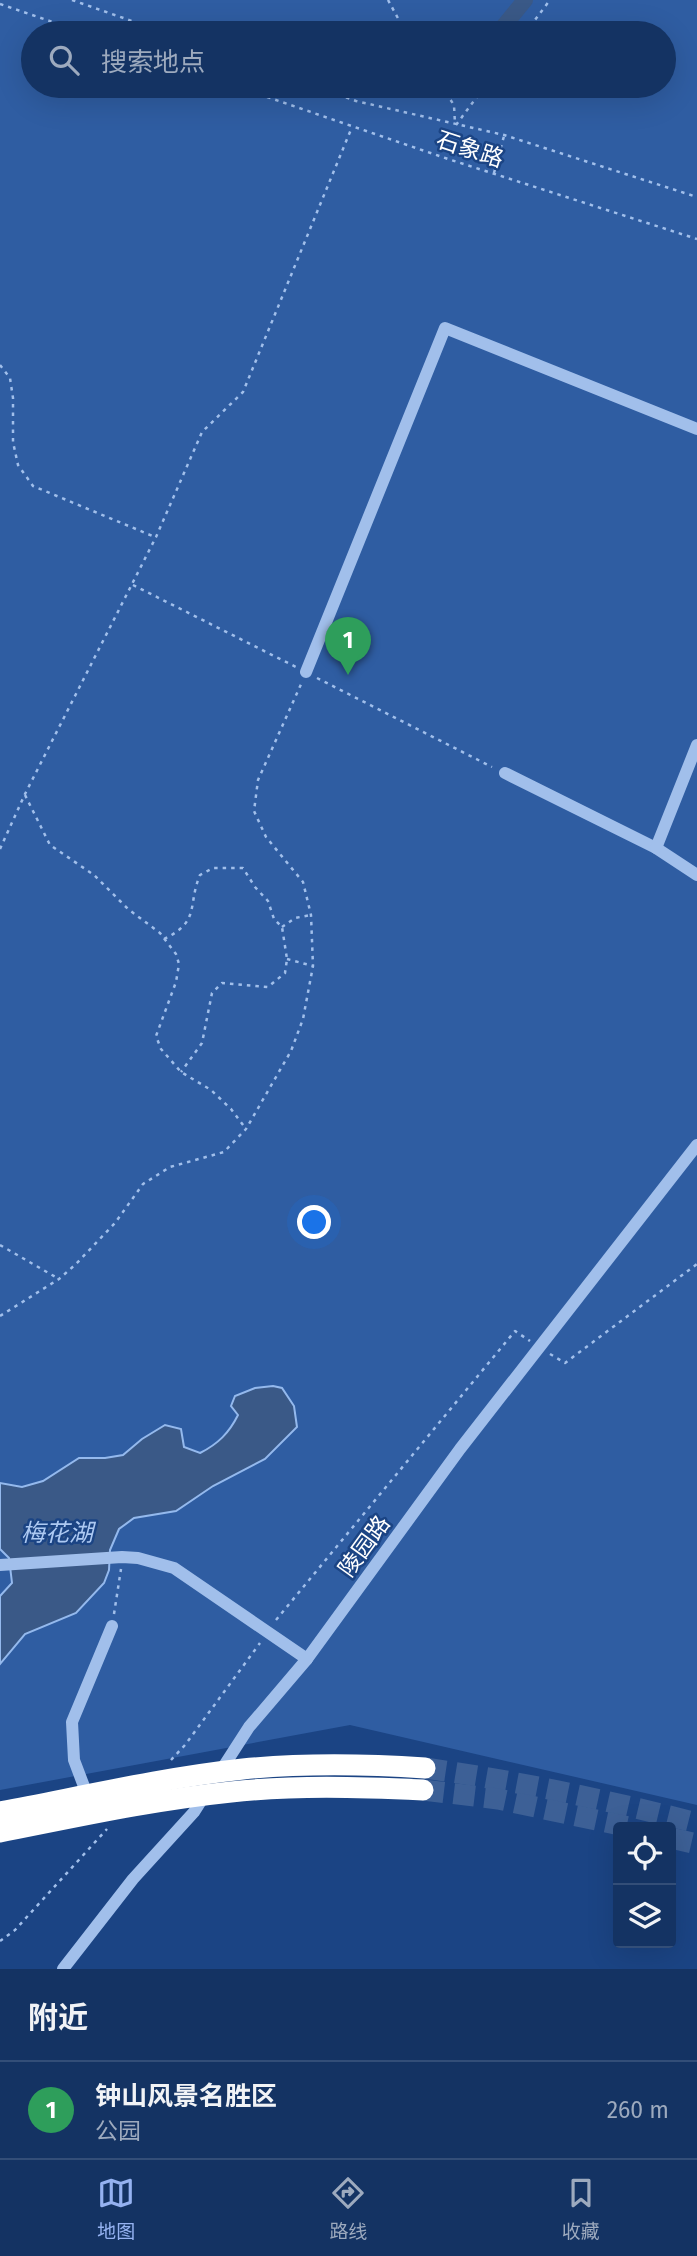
<!DOCTYPE html>
<html lang="zh">
<head>
<meta charset="utf-8">
<style>
  :root { --surface:#143363; --page:#213f6c; --text:#f1f3f6; --muted:#9daabe; --line:#334e78; --accent:#95b2f1 }
  body { margin:0; font-family:"Fira Sans","Noto Sans SC",sans-serif; background:var(--page); color:var(--text) }
  .controls { position:absolute; right:21px; bottom:21px; display:grid; overflow:hidden; border-radius:7px; box-shadow:0 7px 28px #0002 }
  .controls button { width:63px; height:63px; display:grid; place-items:center; padding:0; border:0; border-bottom:2px solid var(--line); background:var(--surface); color:var(--text); font:35px sans-serif }
  .you { position:absolute; left:315px; top:1223px; width:24px; height:24px; margin:-18px; border:5px solid #fff; border-radius:50%; background:#1a73e8; box-shadow:0 0 0 10px #1a73e833 }
  .badge { display:grid; place-items:center; width:46px; height:46px; border-radius:50%; background:var(--accent); color:#fff; font-size:23px; font-weight:700 }
  .pin { position:absolute; translate:-50% -58px; filter:drop-shadow(0 2px 4px #0008) }
  .pin::after { content:''; position:absolute; top:37px; width:24px; height:21px; background:inherit; clip-path:polygon(0 0,100% 0,50% 100%) }
  .list { margin:0; padding:0; list-style:none }
  h2 { display:flex; justify-content:space-between; align-items:center; height:91px; margin:0; padding:0 28px; font-size:30px }
  h2 small { font-size:23px; font-weight:400; color:var(--muted) }
  .list li { display:grid; grid-template-columns:46px 1fr auto; gap:21px; align-items:center; box-sizing:border-box; height:98px; padding:0 28px; border-top:2px solid var(--line) }
  .list b { display:block; font-size:26px; white-space:nowrap }
  .list p { margin:0; font-size:23px; white-space:nowrap; color:var(--muted) }
  .list em { font-size:23px; font-style:normal; color:var(--muted) }
  .icon { flex:none; width:38px; height:38px; fill:none; stroke:currentColor; stroke-width:2; stroke-linecap:round; stroke-linejoin:round }
  .map { position:relative; flex:none; width:697px; height:1969px; overflow:hidden }
  .search { position:absolute; background:var(--surface); box-shadow:0 7px 28px #0002; left:21px; right:21px; top:21px; height:77px; display:flex; align-items:center; gap:18px; box-sizing:border-box; padding:0 24px; border-radius:38px; color:var(--muted); font-size:26px }
  .sheet { height:189px; background:var(--surface) }
  nav { display:flex; justify-content:space-around; align-items:center; box-sizing:border-box; height:98px; border-top:2px solid var(--line); background:var(--surface); font-size:19px; color:var(--muted) }
  nav a { display:grid; justify-items:center; gap:4px }
  nav .on { color:var(--accent) }
  .map>svg:first-child { display:block }
  .green { fill:#2f5da2; fill-rule:evenodd }
  .water { fill:#3a5987; stroke:#94b9ed; stroke-width:2 }
  .lines { fill:none; stroke-linecap:round; stroke-linejoin:round }
  .canal { stroke:#3a5987; stroke-width:16 }
  .highway-tunnel { stroke:#3d6096; stroke-width:21; stroke-dasharray:21 10; stroke-linecap:butt }
  .path { stroke:#a1bfeb; stroke-width:2.5; stroke-dasharray:3.5 5; stroke-linecap:butt }
  .minor { stroke:#a1bfeb; stroke-width:12 }
  .highway { stroke:#fff; stroke-width:21 }
  .labels { text-anchor:middle; stroke-width:5; stroke-linejoin:round; paint-order:stroke }
  .street-label { font-size:23px; fill:#fff; stroke:#1b4484 }
  .water-label { font-size:24px; font-style:italic; fill:#adc9f2; stroke:#1b4484 }
</style>
</head>
<body>
<div class="map">
<svg width="697" height="1969" viewBox="0 0 697 1969">
  <rect width="100%" height="100%" fill="#1b4484"/>
  <path class="green" d="M0,0H697V1805L350,1725L0,1790ZM33,33H664V86H33Z"/>
  <path class="water" d="M273,1386L282,1388L294,1406L297,1427L265,1459L213,1486L176,1511L134,1518L119,1529L110,1550L109,1570L104,1583L76,1613L25,1634L0,1664V1596L12,1583L9,1558L0,1549V1483L22,1487L43,1481L79,1458H105L123,1455L142,1439L165,1425L181,1429L184,1447L200,1453C218,1444 229,1433 238,1415L231,1406L235,1396L255,1388Z"/>
  <g class="lines">
    <path class="canal" d="M498,33L525,0"/>
    <g class="highway-tunnel">
      <path d="M425,1768C517,1781 607,1800 697,1823"/>
      <path d="M423,1790L498,1799L629,1827"/>
      <path d="M671,1838L697,1844"/>
    </g>
    <g class="path">
      <path d="M72,0L166,33"/>
      <path d="M388,0L406,33"/>
      <path d="M0,4L85,33"/>
      <path d="M525,33L550,0"/>
      <path d="M235,86L448,159L697,239"/>
      <path d="M314,86L356,101L504,135L697,197"/>
      <path d="M441,86L454,105L455,124"/>
      <path d="M456,125L485,86"/>
      <path d="M494,173L504,136"/>
      <path d="M0,365L10,378L13,398V442L18,465L33,486L155,537"/>
      <path d="M133,585L296,667"/>
      <path d="M317,678L492,767"/>
      <path d="M25,795L50,845L94,875L128,909L160,933L176,954L179,964L176,982L156,1036L161,1049L181,1072L211,1090L231,1109L246,1129"/>
      <path d="M0,849L25,794L156,537L202,432L243,392L352,127"/>
      <path d="M282,927L295,918L311,915"/>
      <path d="M164,939C201,921 187,906 200,875L213,868H243L255,887L268,901L274,919L282,927L287,959L285,973L268,987L222,983L212,993L202,1043L181,1072"/>
      <path d="M287,959L313,966"/>
      <path d="M0,1245L59,1279"/>
      <path d="M0,1316L59,1279L76,1264L115,1223L143,1184L170,1167L224,1152L246,1129L291,1051L303,1019L313,966L311,915L303,882L266,837L254,811L258,780L302,682"/>
      <path d="M550,1354L565,1363L697,1264"/>
      <path d="M114,1614L121,1569"/>
      <path d="M276,1620L515,1331L530,1341"/>
      <path d="M171,1760L185,1745L260,1643"/>
      <path d="M0,1941L15,1930L107,1829"/>
    </g>
    <g class="minor">
      <path d="M306,672L445,328L697,429"/>
      <path d="M505,773L656,848L697,875"/>
      <path d="M656,848L697,745"/>
      <path d="M0,1565L122,1557L138,1558L174,1568L307,1659"/>
      <path d="M220,1772L249,1727L307,1659L460,1449L697,1145"/>
      <path d="M88,1797L74,1760L72,1722L112,1626"/>
      <path d="M63,1969L133,1879L194,1812L206,1793"/>
    </g>
    <g class="highway">
      <path d="M0,1812C80,1797 161,1778 243,1769C304,1763 364,1764 425,1768"/>
      <path d="M0,1832C76,1817 153,1800 231,1792C294,1785 359,1787 423,1790"/>
    </g>
  </g>
  <g class="labels">
    <g class="street-label">
      <text transform="translate(470 149) rotate(18)" y="8">石象路</text>
      <text transform="translate(364 1546) rotate(-54)" y="8">陵园路</text>
    </g>
    <g class="water-label">
      <text x="57" y="1541">梅花湖</text>
    </g>
  </g>
</svg>
<div class="controls">
<button><svg class="icon" aria-label="locate" viewBox="0 0 24 24"><circle cx="12" cy="12" r="6"/><path d="M12 2v4M12 18v4M2 12h4M18 12h4"/></svg></button>
<button><svg class="icon" aria-label="layers" viewBox="0 0 24 24"><path d="M12 4l9 5-9 5-9-5zM3 14l9 5 9-5"/></svg></button>
</div>
<div class="you"></div>
<div class="pin badge" style="left:348px;top:675px;background:#2e9e5b">1</div>
<div class="search"><svg class="icon" aria-label="search" viewBox="0 0 24 24"><circle cx="10" cy="10" r="6"/><path d="M15 15l6 6"/></svg>搜索地点</div>
</div>
<section class="sheet">
<h2>附近<small></small></h2>
<ul class="list">
<li><span class="badge" style="background:#2e9e5b">1</span><div><b>钟山风景名胜区</b><p>公园</p></div><em>260 m</em></li>
</ul>
</section>
<nav>
<a class="on"><svg class="icon" aria-label="map" viewBox="0 0 24 24"><path d="M3 6l6-2 6 2 6-2v14l-6 2-6-2-6 2zM9 4v14M15 6v14"/></svg>地图</a>
<a><svg class="icon" aria-label="directions" viewBox="0 0 24 24"><path d="M12 3l9 9-9 9-9-9zM9 14v-3h6M13 9l2 2-2 2"/></svg>路线</a>
<a><svg class="icon" aria-label="saved" viewBox="0 0 24 24"><path d="M7 4h10v16l-5-4-5 4z"/></svg>收藏</a>
</nav>
</body>
</html>
